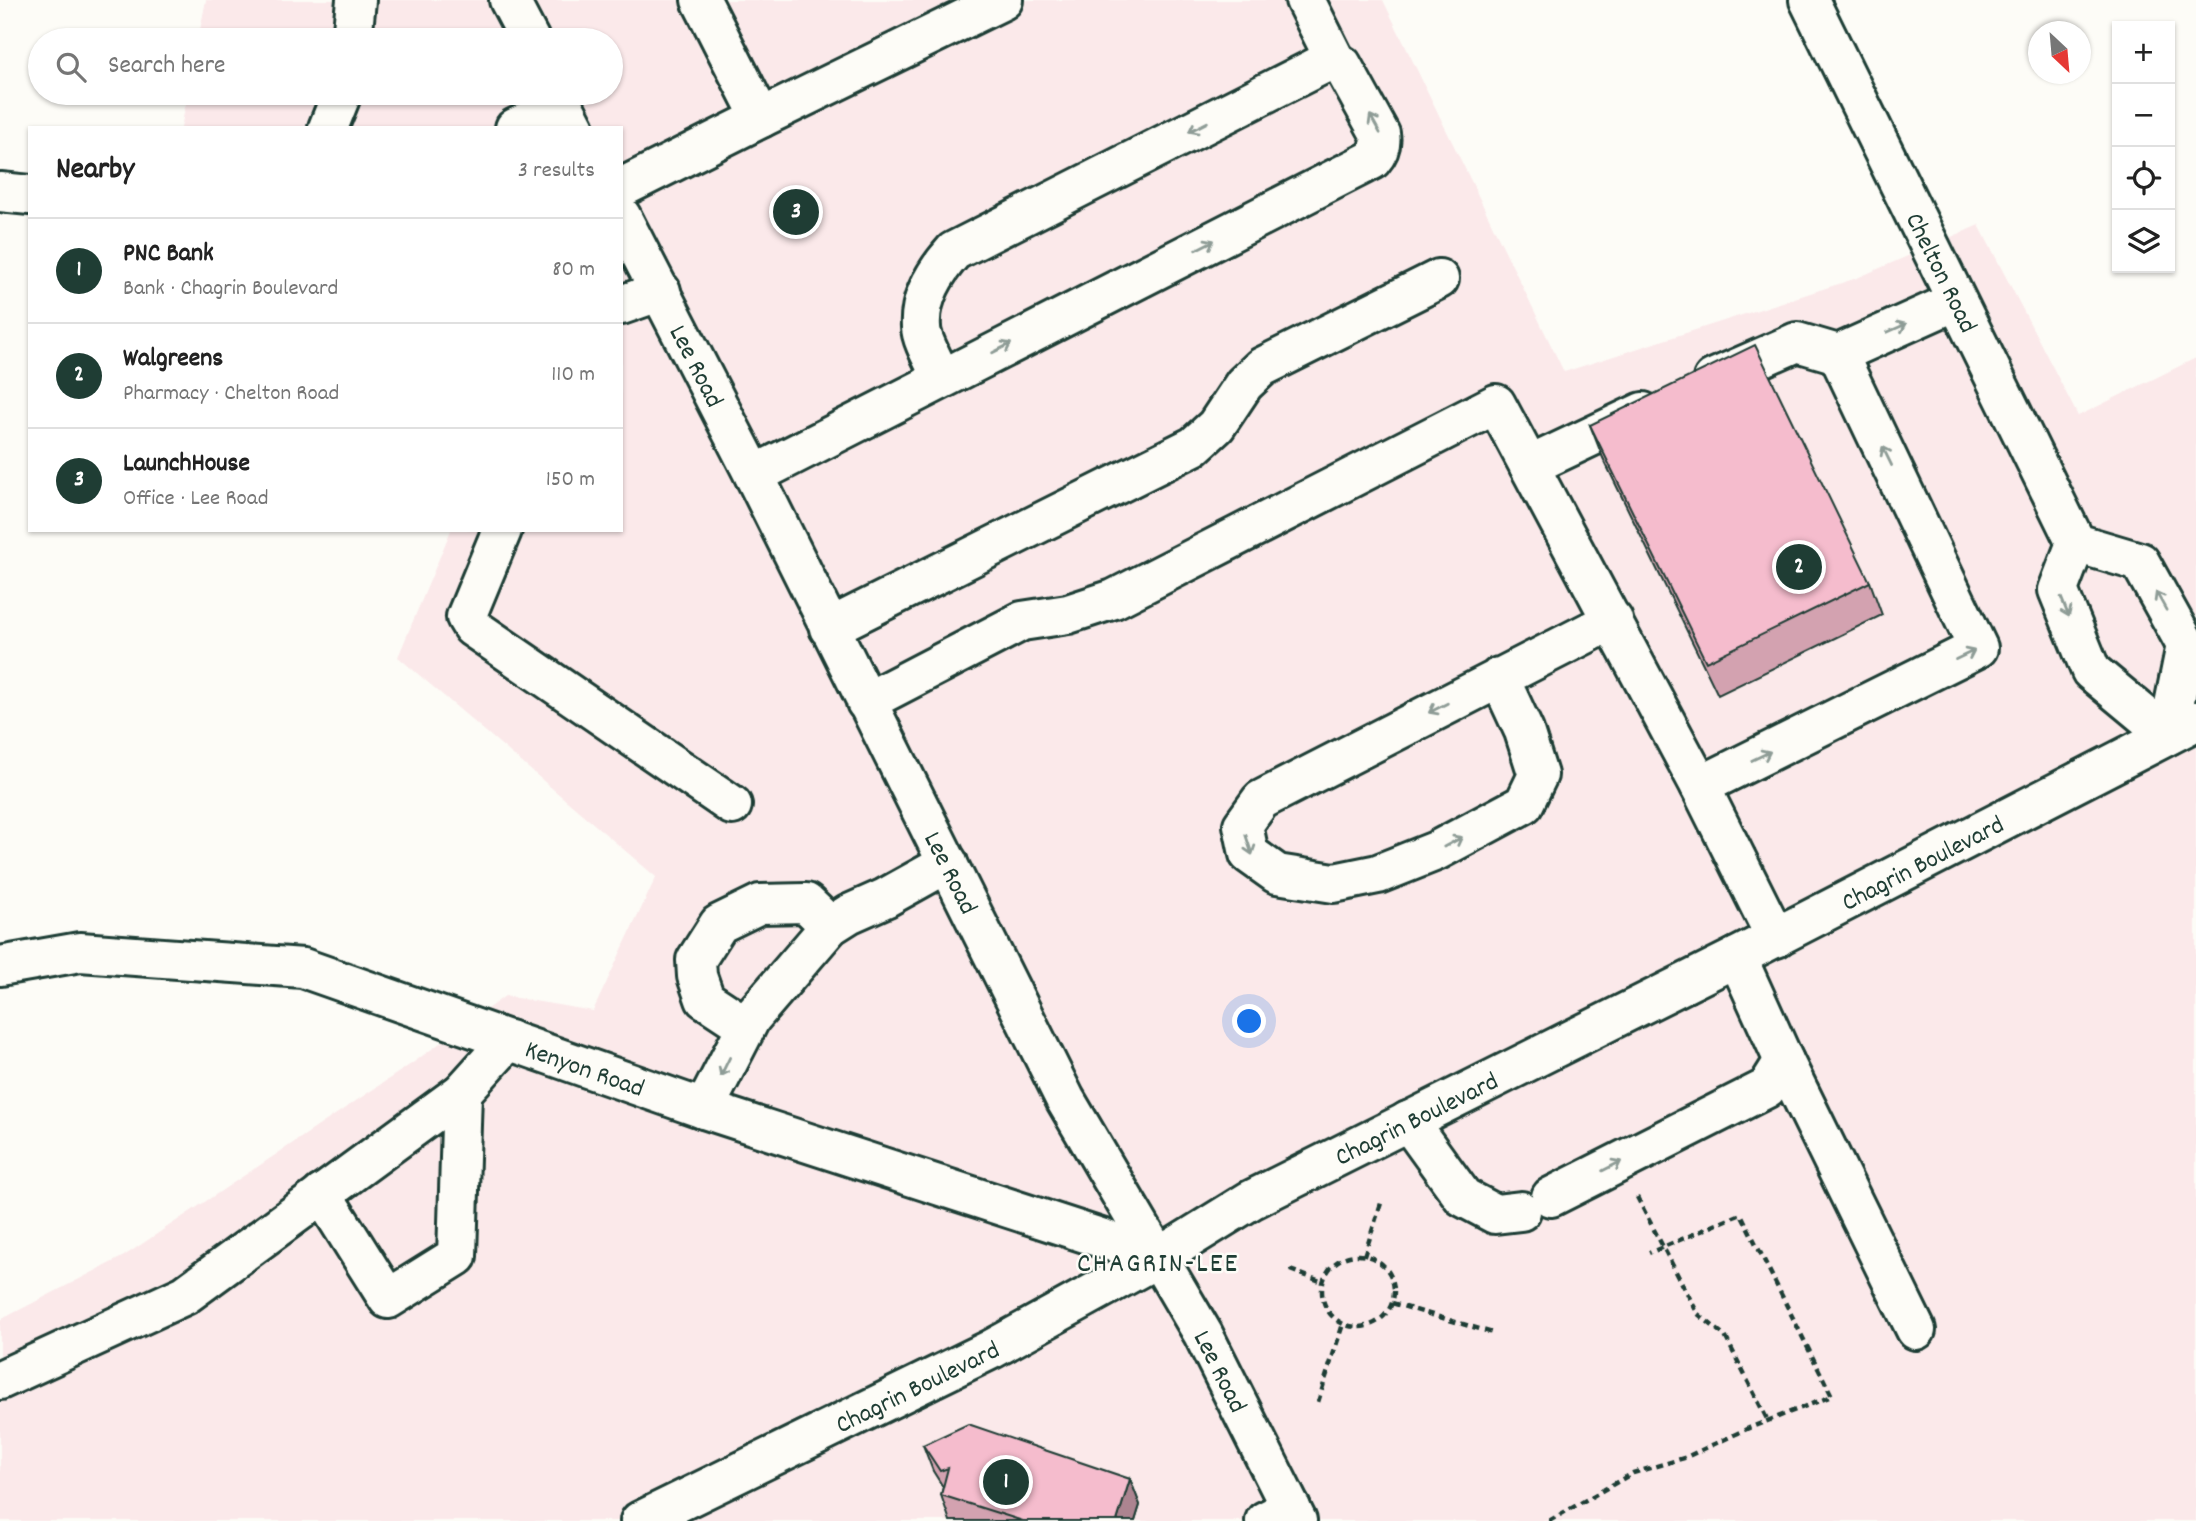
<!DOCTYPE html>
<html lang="en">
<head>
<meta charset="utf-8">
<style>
  :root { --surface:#fff; --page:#f2f2f2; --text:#222; --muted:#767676; --line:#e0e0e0; --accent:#1f3d34 }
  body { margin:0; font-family:Dekko,sans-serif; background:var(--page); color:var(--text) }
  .controls { position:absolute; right:21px; top:21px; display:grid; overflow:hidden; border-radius:0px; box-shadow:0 2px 5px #0004 }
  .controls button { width:63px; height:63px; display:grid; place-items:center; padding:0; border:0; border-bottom:2px solid var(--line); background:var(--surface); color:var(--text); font:35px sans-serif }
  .compass { position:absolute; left:2028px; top:21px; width:63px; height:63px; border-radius:50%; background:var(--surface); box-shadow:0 2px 5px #0004; rotate:154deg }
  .you { position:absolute; left:1250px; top:1022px; width:24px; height:24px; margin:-18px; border:5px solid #fff; border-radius:50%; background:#1a73e8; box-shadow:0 0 0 10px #1a73e833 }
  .badge { display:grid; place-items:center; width:46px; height:46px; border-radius:50%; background:var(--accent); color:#fff; font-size:23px; font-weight:700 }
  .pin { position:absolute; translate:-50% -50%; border:4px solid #fff; box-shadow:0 2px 7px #0006 }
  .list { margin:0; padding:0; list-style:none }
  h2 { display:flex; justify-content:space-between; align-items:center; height:91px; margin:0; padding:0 28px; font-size:30px }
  h2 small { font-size:23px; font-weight:400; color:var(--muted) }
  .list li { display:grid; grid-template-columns:46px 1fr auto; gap:21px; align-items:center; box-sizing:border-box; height:105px; padding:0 28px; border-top:2px solid var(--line) }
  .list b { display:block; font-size:26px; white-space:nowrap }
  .list p { margin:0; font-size:23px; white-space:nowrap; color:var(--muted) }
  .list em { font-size:23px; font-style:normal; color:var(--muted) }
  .icon { flex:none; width:38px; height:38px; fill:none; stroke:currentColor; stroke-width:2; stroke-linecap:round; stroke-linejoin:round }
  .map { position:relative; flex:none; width:2196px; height:1521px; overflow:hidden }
  .search { position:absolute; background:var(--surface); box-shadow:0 2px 5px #0004; left:28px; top:28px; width:595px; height:77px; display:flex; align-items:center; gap:18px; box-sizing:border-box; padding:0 24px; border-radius:38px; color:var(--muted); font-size:26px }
  .panel { position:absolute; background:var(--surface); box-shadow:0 2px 5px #0004; left:28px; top:126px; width:595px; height:406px; border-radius:0px }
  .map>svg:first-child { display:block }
  .built { fill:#fbe9ea }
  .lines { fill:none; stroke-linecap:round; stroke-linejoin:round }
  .minor-casing { stroke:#1f3d34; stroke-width:44 }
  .major-casing { stroke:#1f3d34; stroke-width:44 }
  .path { stroke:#1f3d34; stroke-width:4.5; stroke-dasharray:7 5; stroke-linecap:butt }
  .minor { stroke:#fdfcf7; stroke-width:38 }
  .major { stroke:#fdfcf7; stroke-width:38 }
  .wall { fill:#d3a2b0; stroke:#1f3d34; stroke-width:2 }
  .shaded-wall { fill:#ac8490; stroke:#1f3d34; stroke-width:2 }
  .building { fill:#f5bccd; stroke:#1f3d34; stroke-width:2 }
  .oneway { stroke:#8e9c96 }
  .labels { text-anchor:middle; stroke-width:5; stroke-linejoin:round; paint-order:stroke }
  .street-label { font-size:26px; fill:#1f3d34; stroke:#fdfcf7 }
  .neighbourhood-label { font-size:28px; letter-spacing:2px; fill:#1f3d34; stroke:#fdfcf7 }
</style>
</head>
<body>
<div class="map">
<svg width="2196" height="1521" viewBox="0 0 2196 1521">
  <rect width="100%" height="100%" fill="#fdfcf7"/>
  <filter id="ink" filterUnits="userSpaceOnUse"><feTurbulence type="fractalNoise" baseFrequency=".0143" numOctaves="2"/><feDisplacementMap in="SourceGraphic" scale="14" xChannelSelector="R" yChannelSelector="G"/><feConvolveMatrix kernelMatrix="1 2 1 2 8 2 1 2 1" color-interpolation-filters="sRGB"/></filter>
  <g filter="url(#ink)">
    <path class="built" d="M206,0H1383L1564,372L1857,278L1979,225L2078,416L2196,358V1521H0V1320L124,1256L414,1062L505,996L593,1011L656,877L398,657L451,530H621V128H181L188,93H611V40H198Z"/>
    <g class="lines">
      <g class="minor-casing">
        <g id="minor">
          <path d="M1305,0L1336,62"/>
          <path id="s1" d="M1809,0L2076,543L2058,590L2091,671L2168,735L2186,645L2140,562L2076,543"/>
          <path d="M352,40L356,0"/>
          <path d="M761,118L1003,0"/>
          <path d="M328,128L342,93"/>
          <path d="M515,128L563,105"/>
          <path d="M621,188L761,118L701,0"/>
          <path d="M0,192L30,195"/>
          <path d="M621,305L661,291"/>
          <path d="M1713,379L1797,342L1838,354L1956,301"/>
          <path d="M1529,466L1643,412"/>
          <path d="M754,475L1372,160C1379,152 1382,145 1380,134L1342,65L1329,61L954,251C936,271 919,298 921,327C921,340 936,365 942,379"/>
          <path d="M502,530L466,617L472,627L732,805"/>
          <path d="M829,628L1194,446L1216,426L1244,384L1262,367L1439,279"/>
          <path d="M1499,677L1524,731L1538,775L1524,804L1436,851L1378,874L1334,883L1277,874L1249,854L1243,825L1261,800L1613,620"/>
          <path d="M866,702L1022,621L1068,614L1114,599L1496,404L1700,786L1776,938"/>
          <path d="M1700,786L1978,648L1838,354"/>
          <path d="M1737,957L1784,1061L1916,1330"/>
          <path id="s2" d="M0,966L80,952L303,968L704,1109L1159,1257"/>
          <path d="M746,1026L705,999L697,976L696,960L719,924L760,904L806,903L830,926"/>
          <path d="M704,1109L751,1018L830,926L849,914L885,898L948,863"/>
          <path d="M1408,1121L1463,1197L1495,1214L1521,1211"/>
          <path d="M322,1194L388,1299L457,1256L462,1092"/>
          <path d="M1551,1197L1767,1088L1784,1061"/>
          <path d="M0,1380L185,1295L462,1092L509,1040"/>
          <path d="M1265,1521L1291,1508"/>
        </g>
      </g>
      <g class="major-casing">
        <g id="major">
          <path d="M509,0L530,40"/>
          <path d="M557,93L575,128"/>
          <path id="s3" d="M621,216L754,475L1065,1099L1203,1334L1297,1521"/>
          <path id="s4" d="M640,1521L992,1349L1159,1257L1251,1200L1737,957L2196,721"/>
        </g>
      </g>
      <g class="path">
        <path d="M1637,1197L1698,1314L1725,1336L1768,1421"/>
        <circle cx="1358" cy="1291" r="36"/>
        <path d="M1364,1256L1382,1200"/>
        <path d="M1290,1270L1323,1282"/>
        <path d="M1392,1303L1493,1333"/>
        <path d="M1318,1402L1343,1324"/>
        <path d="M1549,1521L1633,1473L1684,1458L1749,1428L1832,1396L1741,1214L1649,1253"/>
      </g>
      <use href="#minor" class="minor"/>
      <use href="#major" class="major"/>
    </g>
    <g class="wall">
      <path d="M1590,425L1870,582L1882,615L1718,695L1603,458Z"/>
      <path d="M923,1445L1130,1479L1140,1505L1135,1521H950L941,1495L943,1487L933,1471Z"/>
    </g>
    <path class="shaded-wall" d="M1130,1479L1140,1505L1135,1521H1117Z"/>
    <g class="building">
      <path d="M1755,345L1870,582L1706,662L1590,425Z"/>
      <path d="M968,1424L1130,1479L1117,1521H1023L941,1495L948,1468L940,1471L923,1445Z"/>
    </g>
    <defs><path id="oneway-shaft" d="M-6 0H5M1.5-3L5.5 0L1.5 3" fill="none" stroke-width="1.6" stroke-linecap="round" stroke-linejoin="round" transform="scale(1.75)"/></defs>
    <g class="oneway">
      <use href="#oneway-shaft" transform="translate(1375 124) rotate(-119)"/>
      <use href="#oneway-shaft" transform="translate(1198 127) rotate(153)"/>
      <use href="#oneway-shaft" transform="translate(1205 245) rotate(-27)"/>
      <use href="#oneway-shaft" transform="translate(1897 328) rotate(-24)"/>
      <use href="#oneway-shaft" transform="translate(1002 348) rotate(-27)"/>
      <use href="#oneway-shaft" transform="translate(1887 456) rotate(-116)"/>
      <use href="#oneway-shaft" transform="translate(2161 601) rotate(-119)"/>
      <use href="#oneway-shaft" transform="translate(2065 607) rotate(68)"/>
      <use href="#oneway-shaft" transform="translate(1965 655) rotate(-26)"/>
      <use href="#oneway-shaft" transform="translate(1438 708) rotate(153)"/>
      <use href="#oneway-shaft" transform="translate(1761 756) rotate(-26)"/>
      <use href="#oneway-shaft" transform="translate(1453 842) rotate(-28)"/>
      <use href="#oneway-shaft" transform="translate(1249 845) rotate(72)"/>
      <use href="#oneway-shaft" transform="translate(725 1067) rotate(116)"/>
      <use href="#oneway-shaft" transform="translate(1612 1166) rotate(-27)"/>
    </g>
  </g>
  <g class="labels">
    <g class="street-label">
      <text dy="9" stroke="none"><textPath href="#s1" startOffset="303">Chelton Road</textPath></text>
      <text dy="9" stroke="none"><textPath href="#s3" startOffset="168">Lee Road</textPath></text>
      <text dy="9" stroke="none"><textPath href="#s4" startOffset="1442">Chagrin Boulevard</textPath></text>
      <text dy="9" stroke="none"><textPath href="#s3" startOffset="735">Lee Road</textPath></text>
      <text dy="9" stroke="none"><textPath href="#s2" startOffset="604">Kenyon Road</textPath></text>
      <text dy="9" stroke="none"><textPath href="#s4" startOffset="875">Chagrin Boulevard</textPath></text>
      <text dy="9" stroke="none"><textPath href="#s3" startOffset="1302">Lee Road</textPath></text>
      <text dy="9" stroke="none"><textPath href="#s4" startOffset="308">Chagrin Boulevard</textPath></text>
    </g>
    <g class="neighbourhood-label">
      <text x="1158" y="1271">CHAGRIN-LEE</text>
    </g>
  </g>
</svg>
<div class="controls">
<button>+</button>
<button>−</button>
<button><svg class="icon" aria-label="locate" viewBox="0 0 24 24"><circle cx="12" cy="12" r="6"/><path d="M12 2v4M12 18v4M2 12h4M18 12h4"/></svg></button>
<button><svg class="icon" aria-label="layers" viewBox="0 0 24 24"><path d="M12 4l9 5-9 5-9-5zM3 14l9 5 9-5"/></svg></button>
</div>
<svg class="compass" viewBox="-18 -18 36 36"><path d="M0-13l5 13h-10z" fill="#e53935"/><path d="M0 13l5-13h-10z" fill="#767676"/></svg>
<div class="you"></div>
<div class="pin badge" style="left:1006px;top:1482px">1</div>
<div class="pin badge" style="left:1799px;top:567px">2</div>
<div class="pin badge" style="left:796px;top:212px">3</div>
<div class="search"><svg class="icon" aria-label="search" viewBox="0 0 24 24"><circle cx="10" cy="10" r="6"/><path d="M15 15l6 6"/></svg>Search here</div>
<section class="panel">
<h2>Nearby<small>3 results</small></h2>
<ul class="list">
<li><span class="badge">1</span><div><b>PNC Bank</b><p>Bank · Chagrin Boulevard</p></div><em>80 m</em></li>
<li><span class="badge">2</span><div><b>Walgreens</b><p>Pharmacy · Chelton Road</p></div><em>110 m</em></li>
<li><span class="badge">3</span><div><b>LaunchHouse</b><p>Office · Lee Road</p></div><em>150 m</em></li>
</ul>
</section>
</div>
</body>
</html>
